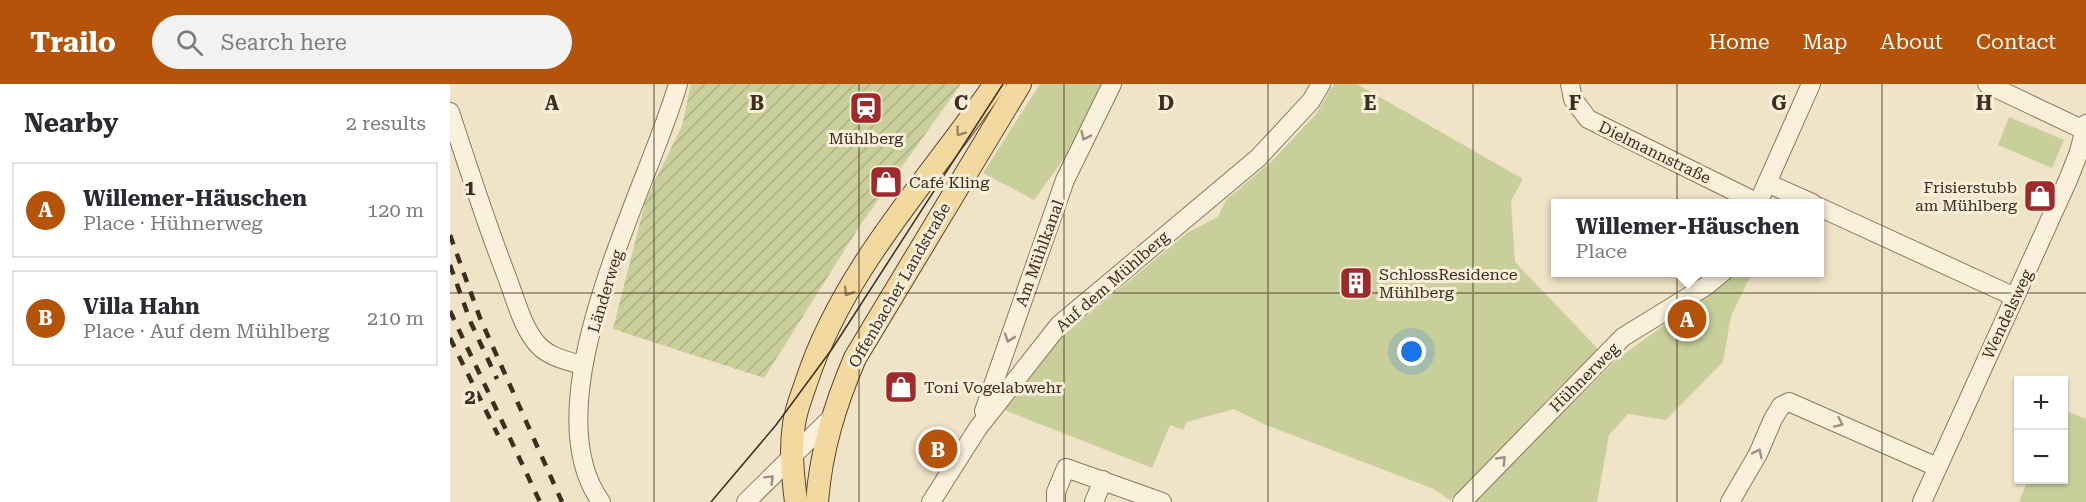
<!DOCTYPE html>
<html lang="en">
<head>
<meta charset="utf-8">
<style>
  :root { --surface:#fff; --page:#f2f2f3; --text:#2b2b33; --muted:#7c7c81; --line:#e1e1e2; --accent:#b45309 }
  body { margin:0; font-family:"Roboto Serif",serif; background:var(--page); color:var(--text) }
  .controls { position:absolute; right:18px; bottom:18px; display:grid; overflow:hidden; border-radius:0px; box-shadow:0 2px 4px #0004 }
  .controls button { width:54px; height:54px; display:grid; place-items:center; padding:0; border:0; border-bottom:2px solid var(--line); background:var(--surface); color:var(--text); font:30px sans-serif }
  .you { position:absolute; left:962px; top:268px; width:21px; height:21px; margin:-15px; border:4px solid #fff; border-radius:50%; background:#1a73e8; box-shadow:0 0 0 9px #1a73e833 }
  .badge { display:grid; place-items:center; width:39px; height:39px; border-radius:50%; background:var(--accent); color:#fff; font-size:20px; font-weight:700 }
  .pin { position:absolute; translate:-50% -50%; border:3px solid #fff; box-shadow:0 2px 6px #0006 }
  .popup { position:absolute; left:1101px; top:115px; width:273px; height:78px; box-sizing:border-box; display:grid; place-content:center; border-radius:0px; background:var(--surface); filter:drop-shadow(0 2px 4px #0005); font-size:20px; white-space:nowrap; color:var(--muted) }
  .popup b { font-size:22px; color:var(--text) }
  .popup::after { content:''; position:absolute; left:50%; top:100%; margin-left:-12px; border:12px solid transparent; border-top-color:var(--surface) }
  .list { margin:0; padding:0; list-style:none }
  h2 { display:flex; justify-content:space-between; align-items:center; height:78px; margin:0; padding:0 24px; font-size:26px }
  h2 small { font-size:20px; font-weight:400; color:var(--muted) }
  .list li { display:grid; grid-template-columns:39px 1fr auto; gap:18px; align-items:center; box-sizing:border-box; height:96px; margin:0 12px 12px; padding:0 12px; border:2px solid var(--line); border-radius:0px }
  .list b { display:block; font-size:22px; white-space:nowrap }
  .list p { margin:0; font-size:20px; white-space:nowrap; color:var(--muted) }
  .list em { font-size:20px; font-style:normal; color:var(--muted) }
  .icon { flex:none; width:33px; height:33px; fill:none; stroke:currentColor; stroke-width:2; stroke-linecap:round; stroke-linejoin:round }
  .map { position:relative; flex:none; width:1636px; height:418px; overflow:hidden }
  header { display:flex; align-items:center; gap:36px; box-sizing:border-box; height:84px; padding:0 30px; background:var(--accent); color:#fff }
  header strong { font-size:28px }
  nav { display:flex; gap:33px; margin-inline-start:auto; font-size:21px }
  .search { width:420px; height:54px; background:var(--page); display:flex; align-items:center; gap:15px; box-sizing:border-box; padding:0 21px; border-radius:33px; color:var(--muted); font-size:22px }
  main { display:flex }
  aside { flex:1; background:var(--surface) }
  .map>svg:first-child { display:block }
  .park { fill:#c9cf9b }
  .garden { fill:url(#garden-furrows) }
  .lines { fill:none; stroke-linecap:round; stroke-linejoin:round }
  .minor-casing { stroke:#8d765c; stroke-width:20 }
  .major-casing { stroke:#5b4430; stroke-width:24 }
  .minor { stroke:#faf1dc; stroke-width:18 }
  .major { stroke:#f3d9a0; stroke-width:22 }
  .tram { stroke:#3d2e20; stroke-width:1.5 }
  .rail { stroke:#3d2e20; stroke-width:4.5; stroke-dasharray:10 10; stroke-linecap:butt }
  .oneway { stroke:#988460 }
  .oneway2 { stroke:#9c907e }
  .grid { fill:none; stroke:#3d2e20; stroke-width:1.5; stroke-opacity:0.55 }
  .labels { text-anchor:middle; stroke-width:6; stroke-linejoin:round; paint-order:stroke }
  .poi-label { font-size:16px; fill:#3d2e20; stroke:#f7eed8; text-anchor:start }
  .street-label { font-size:16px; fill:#3d2e20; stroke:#f7eed8 }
  .grid-label { font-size:20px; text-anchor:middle; font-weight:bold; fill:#3d2e20; stroke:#f7eed8; stroke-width:6; stroke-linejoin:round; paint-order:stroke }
</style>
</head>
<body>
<header>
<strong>Trailo</strong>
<div class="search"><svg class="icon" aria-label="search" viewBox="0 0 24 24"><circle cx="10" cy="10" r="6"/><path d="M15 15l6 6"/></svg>Search here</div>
<nav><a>Home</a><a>Map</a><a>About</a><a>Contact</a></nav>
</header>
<main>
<aside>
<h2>Nearby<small>2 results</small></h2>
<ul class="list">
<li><span class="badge">A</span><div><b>Willemer-Häuschen</b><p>Place · Hühnerweg</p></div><em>120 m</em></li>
<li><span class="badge">B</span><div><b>Villa Hahn</b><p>Place · Auf dem Mühlberg</p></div><em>210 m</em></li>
</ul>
</aside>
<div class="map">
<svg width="1636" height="418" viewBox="0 0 1636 418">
  <defs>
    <pattern id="garden-furrows" width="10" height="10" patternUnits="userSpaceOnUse" patternTransform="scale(1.5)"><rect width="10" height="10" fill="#c9cf9b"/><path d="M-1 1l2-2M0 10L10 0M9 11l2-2" fill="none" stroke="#aeb285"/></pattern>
  </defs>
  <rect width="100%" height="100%" fill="#f0e4c8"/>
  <g class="park">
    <path d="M590,0H663L639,40L584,116L533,89Z"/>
    <path d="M884,0H907L1073,95L1061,117L1065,178L1150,267L1000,416L984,405L816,341L784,325L737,338L733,346L720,341L702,384L554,326L559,316L612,252L737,149L768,133L776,116L822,77L866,30Z"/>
    <path d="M1559,33L1614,56L1602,84L1548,61Z"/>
    <path d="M1287,189H1302L1281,232L1273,278L1216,336L1178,330L1159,351L1147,418H1023L1167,275Z"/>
    <path d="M1614,326L1636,335V418H1569L1578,396H1614Z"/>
  </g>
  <path class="garden" d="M241,0H511L411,140L314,294L163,245L196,115L232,42Z"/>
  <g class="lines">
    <g class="minor-casing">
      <g id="minor">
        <path d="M1120,0L1123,15L1138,35L1308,119"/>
        <path d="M1537,0L1634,46"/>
        <path d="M0,28C18,83 36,139 57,193C65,214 71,238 84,256C95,272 114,276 132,281"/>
        <path d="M1317,99L1362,119"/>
        <path d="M1308,119L1361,0"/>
        <path d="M1369,123L1565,213"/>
        <path d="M534,327L615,96L662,0"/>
        <path d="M151,418C79,318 198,105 228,0"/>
        <path d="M296,418L383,332"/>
        <path d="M481,418L528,344L609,241L808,74L861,17L871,0"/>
        <path d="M606,418V408L616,384L712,418"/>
        <path d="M644,418L653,396"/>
        <path d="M1012,418L1173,253L1256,202L1273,188"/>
        <path d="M1280,418L1308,370L1323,335L1331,322L1339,318L1487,383"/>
        <path d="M1472,418L1618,96L1629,68L1636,40"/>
      </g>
    </g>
    <g class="major-casing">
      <g id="major">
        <path d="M346,418C343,393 340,366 344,340C346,325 352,311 357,296C394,184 479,96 545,0"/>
        <path d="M367,418C371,366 385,321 405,274L570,0"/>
      </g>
    </g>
    <use href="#minor" class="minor"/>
    <use href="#major" class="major"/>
    <path class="tram" d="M261,418L326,341L382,265L553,0"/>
    <g class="rail">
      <path d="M0,151L30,234L112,418"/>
      <path d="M0,181L21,239L47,295"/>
      <path d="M0,227L90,418"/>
      <path d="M0,254L48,351"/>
    </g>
  </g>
  <defs><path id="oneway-chevron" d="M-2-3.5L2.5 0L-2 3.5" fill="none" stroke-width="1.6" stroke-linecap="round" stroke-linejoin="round" transform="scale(1.5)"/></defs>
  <g class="oneway">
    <use href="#oneway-chevron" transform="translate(510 48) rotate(126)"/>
    <use href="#oneway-chevron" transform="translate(398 208) rotate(122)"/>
  </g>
  <g class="oneway2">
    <use href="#oneway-chevron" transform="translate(635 52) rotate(116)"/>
    <use href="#oneway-chevron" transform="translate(559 254) rotate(109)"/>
    <use href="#oneway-chevron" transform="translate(1389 339) rotate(24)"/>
    <use href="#oneway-chevron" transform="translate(1308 369) rotate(-64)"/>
    <use href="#oneway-chevron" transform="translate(1052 376) rotate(-46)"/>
    <use href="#oneway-chevron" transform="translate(320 395) rotate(-45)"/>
  </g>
  <path class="grid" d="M204,0V418M409,0V418M614,0V418M818,0V418M1023,0V418M1227,0V418M1432,0V418M0,209H1636"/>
  <defs>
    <g id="station-square" transform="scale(1.725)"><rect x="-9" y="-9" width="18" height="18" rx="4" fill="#9e2a2b" stroke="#f7eed8"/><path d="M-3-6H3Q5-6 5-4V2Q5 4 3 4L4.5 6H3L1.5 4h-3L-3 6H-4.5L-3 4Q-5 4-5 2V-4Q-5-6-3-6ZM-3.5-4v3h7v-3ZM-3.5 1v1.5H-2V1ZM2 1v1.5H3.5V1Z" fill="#fff"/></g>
    <g id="shop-square" transform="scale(1.725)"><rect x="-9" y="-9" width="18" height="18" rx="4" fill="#9e2a2b" stroke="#f7eed8"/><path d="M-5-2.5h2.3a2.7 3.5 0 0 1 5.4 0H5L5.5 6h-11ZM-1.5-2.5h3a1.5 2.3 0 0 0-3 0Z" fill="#fff"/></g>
    <g id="building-square" transform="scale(1.725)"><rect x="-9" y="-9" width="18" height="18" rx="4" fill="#9e2a2b" stroke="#f7eed8"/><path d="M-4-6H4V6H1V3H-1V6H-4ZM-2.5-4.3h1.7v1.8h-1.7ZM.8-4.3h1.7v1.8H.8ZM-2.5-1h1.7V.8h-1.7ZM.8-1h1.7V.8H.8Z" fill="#fff"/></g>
  </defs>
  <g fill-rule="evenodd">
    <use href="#station-square" x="416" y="24"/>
    <use href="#shop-square" x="436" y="98"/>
    <use href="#shop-square" x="1590" y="112"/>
    <use href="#building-square" x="906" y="199"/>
    <use href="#shop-square" x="451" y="303"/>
  </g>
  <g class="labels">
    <g class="poi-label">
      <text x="416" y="60" text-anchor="middle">Mühlberg</text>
      <text x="459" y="104">Café Kling</text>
      <text x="1567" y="109" text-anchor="end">Frisierstubb<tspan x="1567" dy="18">am Mühlberg</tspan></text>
      <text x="929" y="196">SchlossResidence<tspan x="929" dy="18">Mühlberg</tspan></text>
      <text x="474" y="309">Toni Vogelabwehr</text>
    </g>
    <g class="street-label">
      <text transform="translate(1205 68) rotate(26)" y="6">Dielmannstraße</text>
      <text transform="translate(589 169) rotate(-70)" y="6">Am Mühlkanal</text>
      <text transform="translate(662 197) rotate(-41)" y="6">Auf dem Mühlberg</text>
      <text transform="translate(449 201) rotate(-60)" y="6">Offenbacher Landstraße</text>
      <text transform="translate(155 207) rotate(-73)" y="6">Länderweg</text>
      <text transform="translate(1557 230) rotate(-65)" y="6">Wendelsweg</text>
      <text transform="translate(1134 293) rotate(-45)" y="6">Hühnerweg</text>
    </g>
  </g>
  <g class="grid-label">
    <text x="102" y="26">A</text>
    <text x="307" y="26">B</text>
    <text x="511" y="26">C</text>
    <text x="716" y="26">D</text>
    <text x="920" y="26">E</text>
    <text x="1125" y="26">F</text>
    <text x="1329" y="26">G</text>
    <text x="1534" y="26">H</text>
    <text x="20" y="111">1</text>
    <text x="20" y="320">2</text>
  </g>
</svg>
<div class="controls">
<button>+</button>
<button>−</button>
</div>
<div class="you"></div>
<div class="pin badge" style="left:1237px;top:235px">A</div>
<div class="popup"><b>Willemer-Häuschen</b>Place</div>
<div class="pin badge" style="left:488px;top:365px">B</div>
</div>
</main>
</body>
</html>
